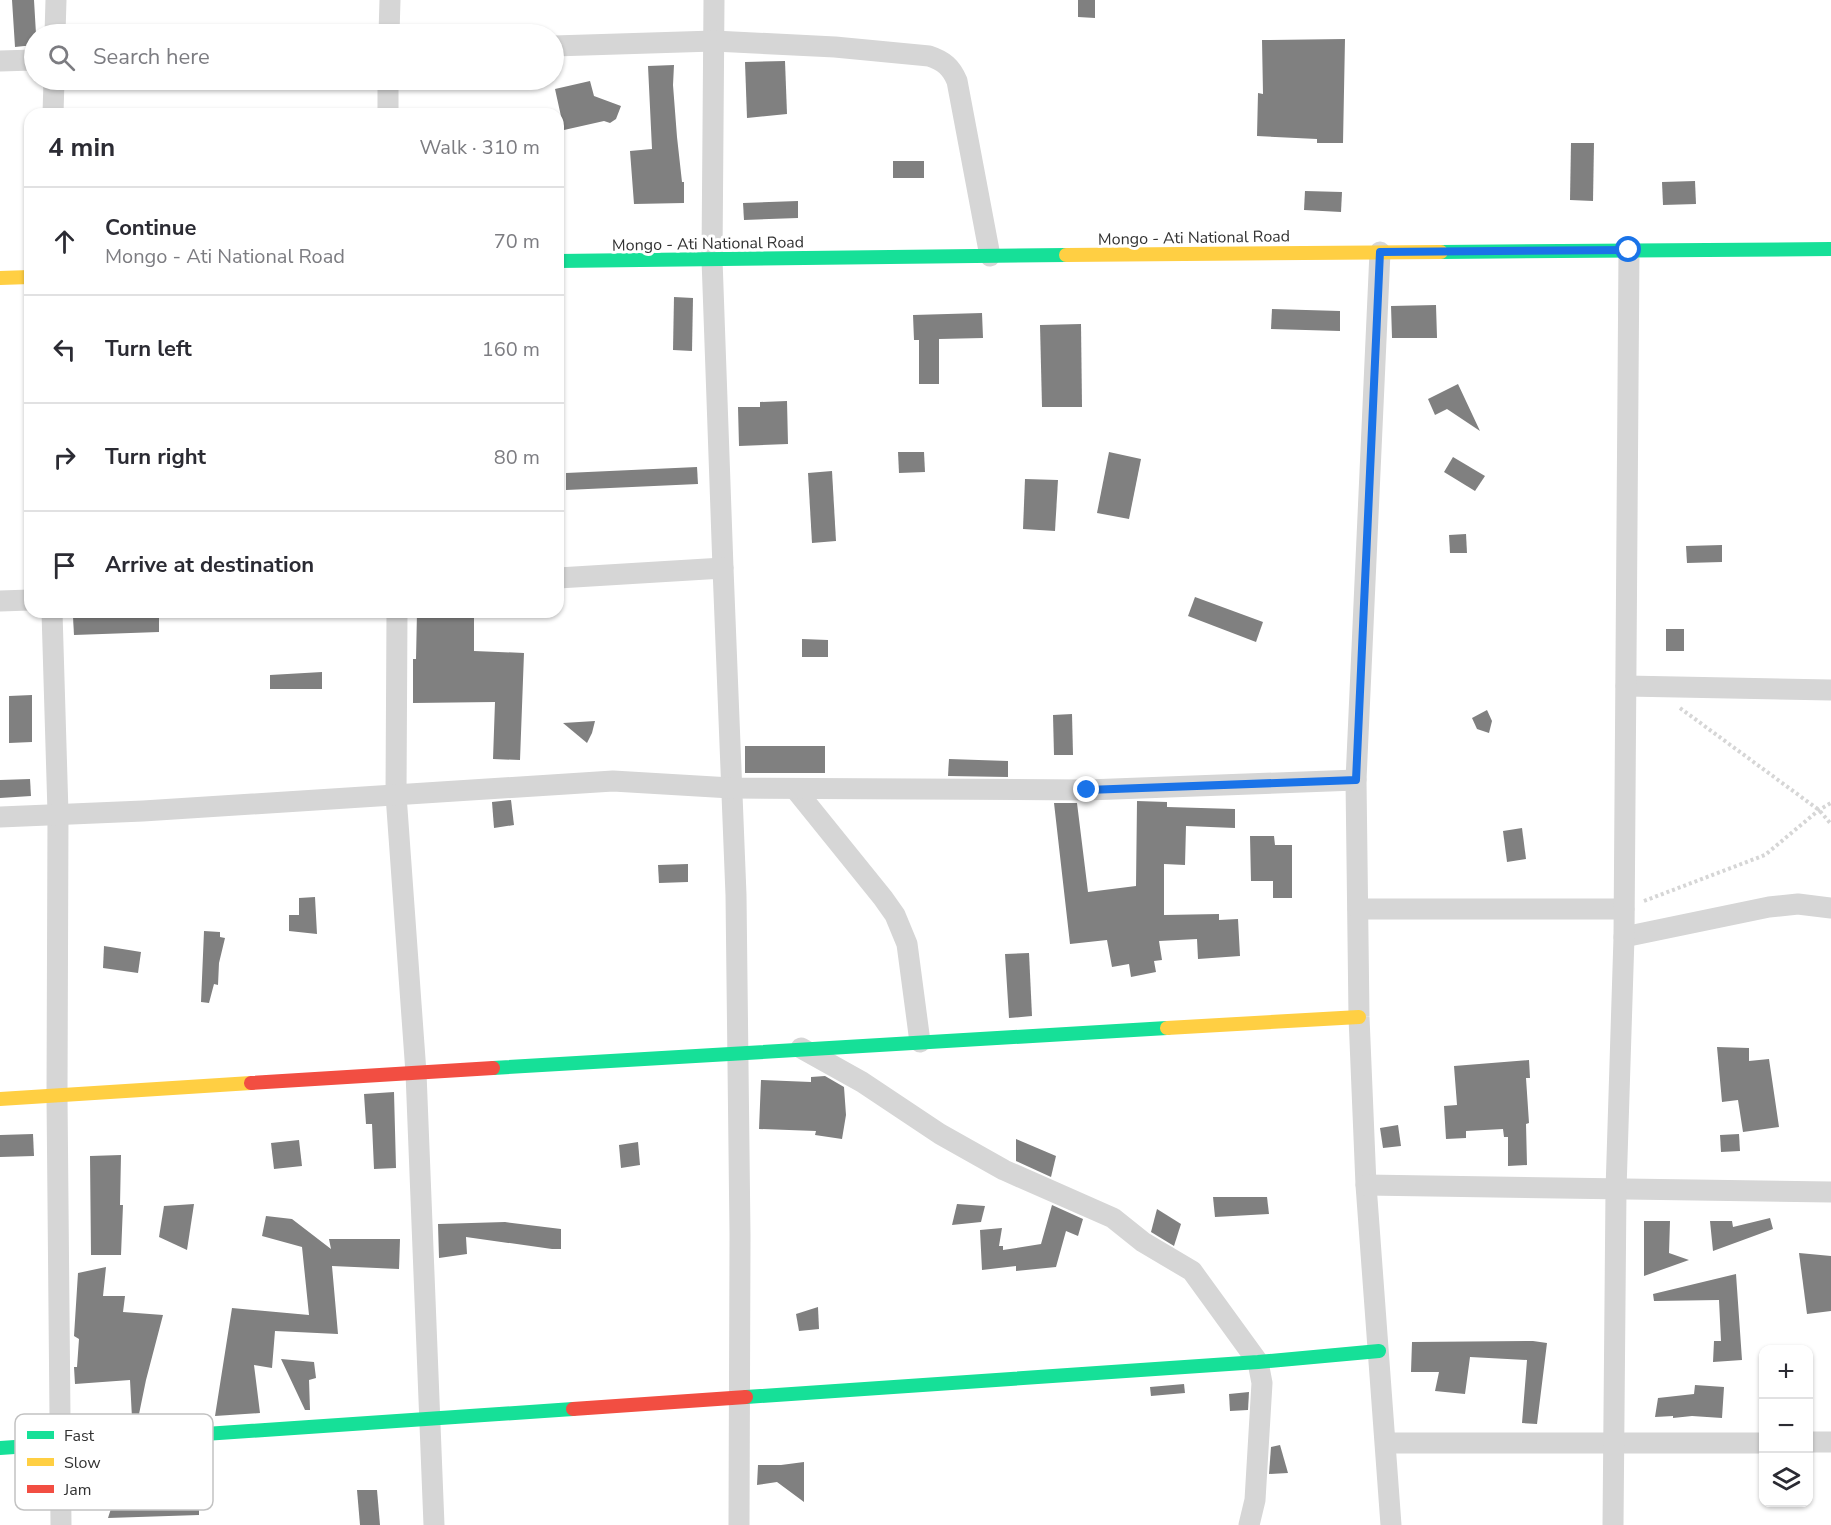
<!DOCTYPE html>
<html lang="en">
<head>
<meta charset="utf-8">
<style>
  :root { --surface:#fff; --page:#f2f2f3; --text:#2b2b33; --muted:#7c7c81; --line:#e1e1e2 }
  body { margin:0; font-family:"Nunito Sans",sans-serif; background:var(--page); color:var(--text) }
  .controls { position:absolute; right:18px; bottom:18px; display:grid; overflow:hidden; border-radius:12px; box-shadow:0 2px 4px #0004 }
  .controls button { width:54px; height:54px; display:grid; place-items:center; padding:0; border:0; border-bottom:2px solid var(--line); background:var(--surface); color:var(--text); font:30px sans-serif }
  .stop { position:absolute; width:18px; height:18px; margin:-14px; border:4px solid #1a73e8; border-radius:50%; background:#fff }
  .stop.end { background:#1a73e8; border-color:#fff; box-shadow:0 2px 6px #0008 }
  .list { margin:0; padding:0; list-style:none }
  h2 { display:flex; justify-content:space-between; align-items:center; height:78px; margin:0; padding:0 24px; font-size:26px }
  h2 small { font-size:20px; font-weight:400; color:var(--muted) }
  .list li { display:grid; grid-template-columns:39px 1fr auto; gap:18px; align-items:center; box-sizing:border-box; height:108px; padding:0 24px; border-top:2px solid var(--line) }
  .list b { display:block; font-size:22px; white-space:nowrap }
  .list p { margin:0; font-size:20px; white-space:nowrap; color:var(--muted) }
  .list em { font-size:20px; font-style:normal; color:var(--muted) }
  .icon { flex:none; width:33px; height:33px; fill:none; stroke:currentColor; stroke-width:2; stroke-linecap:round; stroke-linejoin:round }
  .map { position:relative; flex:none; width:1831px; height:1525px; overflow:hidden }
  .search { position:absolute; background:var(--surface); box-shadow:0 2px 4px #0004; left:24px; top:24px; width:540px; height:66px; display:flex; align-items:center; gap:15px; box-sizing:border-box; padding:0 21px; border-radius:33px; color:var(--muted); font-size:22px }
  .panel { position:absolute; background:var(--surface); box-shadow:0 2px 4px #0004; left:24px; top:108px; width:540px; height:510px; border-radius:18px }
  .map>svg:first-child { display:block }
  .building { fill:#808080 }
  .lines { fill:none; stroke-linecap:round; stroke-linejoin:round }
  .path { stroke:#d6d6d6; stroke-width:4; stroke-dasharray:3 3; stroke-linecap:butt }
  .street { stroke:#d6d6d6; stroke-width:21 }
  .fast { stroke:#16e098; stroke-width:14 }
  .slow { stroke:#ffcf43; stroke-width:14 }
  .jam { stroke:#f24e42; stroke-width:14 }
  .route { stroke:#1a73e8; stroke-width:8 }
  .labels { text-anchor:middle; stroke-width:6; stroke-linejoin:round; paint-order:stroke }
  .street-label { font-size:16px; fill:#323232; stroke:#fff }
  .key { fill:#fff; stroke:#c2c2c2; stroke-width:1.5 }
  .key-label { font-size:16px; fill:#323232 }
</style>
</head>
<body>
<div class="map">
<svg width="1831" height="1525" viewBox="0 0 1831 1525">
  <rect width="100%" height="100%" fill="#fff"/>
  <g class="building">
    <path d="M12,0H34L36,34H34V45L15,47Z"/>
    <path d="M1078,0H1095V18L1078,17Z"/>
    <path d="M1345,39L1343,143H1317V139L1257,136L1258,93L1263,94L1262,40Z"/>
    <path d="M785,61L787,114L747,118L745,62Z"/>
    <path d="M674,65L673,85L677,137L682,182H684V203L634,204L630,151L652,149L648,66Z"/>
    <path d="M590,81L594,96L621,106L616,119L610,123L604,121L564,130L555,89Z"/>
    <path d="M1571,143H1594L1593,201L1570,200Z"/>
    <rect x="893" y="161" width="31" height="17"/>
    <path d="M1695,181L1696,204L1663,205L1662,182Z"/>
    <path d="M1305,191L1342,192L1341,212L1304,210Z"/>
    <path d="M798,201V218L744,220L743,203Z"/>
    <path d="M674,297L693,298L692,351L673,350Z"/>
    <path d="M1436,305L1437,338H1392L1391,306Z"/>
    <path d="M1272,309L1340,311V331L1271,329Z"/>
    <path d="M982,313L983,338L939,339V384H919V340H914L913,315Z"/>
    <path d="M1081,324L1082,407H1042L1040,325Z"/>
    <path d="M1458,384L1480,431L1447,409L1435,415L1428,399Z"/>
    <path d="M787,401L788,444L739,446L738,407H760V402Z"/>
    <path d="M898,452H924L925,472L899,473Z"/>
    <path d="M1109,452L1141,459L1129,519L1097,513Z"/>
    <path d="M1453,457L1485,476L1475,491L1444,472Z"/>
    <path d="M697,467L698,484L566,490V473Z"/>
    <path d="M832,471L836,541L812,543L808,473Z"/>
    <path d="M1025,479L1058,480L1055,531L1023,529Z"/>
    <path d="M1466,534L1467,553H1450L1449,535Z"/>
    <path d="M1722,545V562L1687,563L1686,546Z"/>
    <path d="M1195,597L1263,622L1256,642L1188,616Z"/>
    <path d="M417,612H474V651L524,653L520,760L493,759L495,702L413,703V659H416Z"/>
    <path d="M159,614V632L74,635L73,617Z"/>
    <rect x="1666" y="629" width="18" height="22"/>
    <path d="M802,639L828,640V657H802Z"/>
    <path d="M322,672V689H270V675Z"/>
    <path d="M32,695V742L9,743V696Z"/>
    <path d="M1487,710L1492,721L1489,733L1477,729L1472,718Z"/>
    <path d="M1072,714L1073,755H1054L1053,715Z"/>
    <path d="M595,721L592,733L587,743L563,723Z"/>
    <rect x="745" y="746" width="80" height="27"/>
    <path d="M949,759L1008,761V777L948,776Z"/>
    <path d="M30,779L31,796L0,798V780Z"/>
    <path d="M511,800L514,825L494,828L492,802Z"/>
    <path d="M1137,801L1167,802V807L1235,809V828L1186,826L1185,865L1164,864V915L1219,914V920L1238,919L1240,956L1198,959L1197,939L1159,941L1162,960L1154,961L1156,972L1131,977L1129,964L1112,967L1107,940L1070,944L1054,803H1077L1088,892L1136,886Z"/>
    <path d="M1522,828L1526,859L1507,862L1503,831Z"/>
    <path d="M1250,836H1274L1275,845H1292V898H1273V881H1251Z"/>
    <path d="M688,864V882L659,883L658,865Z"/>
    <path d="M315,897L317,934L289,931V915H299V898Z"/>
    <path d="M204,931L220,932V937L225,938L219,963L218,985L214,984L209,1003L201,1002Z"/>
    <path d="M104,946L141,952L138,973L103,968Z"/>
    <path d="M1029,953L1032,1016L1009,1018L1005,954Z"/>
    <path d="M1717,1047L1749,1048V1061L1769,1059L1779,1127L1743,1132L1738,1100L1722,1102Z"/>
    <path d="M1529,1060L1530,1078H1526L1529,1123L1526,1124L1527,1165L1508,1166V1137H1504L1503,1129L1466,1131V1138L1446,1139L1444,1106L1457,1105L1454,1066Z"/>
    <path d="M825,1076L844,1087L846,1115L842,1139L815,1135L816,1131L759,1129L761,1080L811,1082V1077Z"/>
    <path d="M394,1092L396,1168L374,1169L372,1124H366L364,1094Z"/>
    <path d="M1398,1125L1401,1146L1383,1148L1380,1128Z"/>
    <path d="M33,1134L34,1156L0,1157V1135Z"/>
    <path d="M1739,1134L1740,1151L1721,1152L1720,1135Z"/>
    <path d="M1016,1139L1056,1156L1051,1177L1016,1161Z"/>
    <path d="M299,1140L302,1166L274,1169L271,1143Z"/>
    <path d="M638,1142L640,1165L621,1168L619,1145Z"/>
    <path d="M121,1155L120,1205H123L121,1255H91L90,1156Z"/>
    <path d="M1213,1197H1267L1269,1214L1215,1217Z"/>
    <path d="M194,1204L187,1250L159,1237L164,1206Z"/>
    <path d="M957,1204L985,1206L981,1222L952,1225Z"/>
    <path d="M1052,1205L1083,1219L1078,1236L1066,1231L1056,1267L1016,1271V1266L982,1270L980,1230L1002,1228L999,1246H1003V1250L1041,1244Z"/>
    <path d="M1157,1209L1181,1224L1174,1246L1151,1232Z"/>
    <path d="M266,1216L292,1219L331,1249L329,1239H400L399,1269L332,1266L338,1334L275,1331L272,1368L254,1365L260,1413L215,1416L232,1308L309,1315L302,1247L262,1236Z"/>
    <path d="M1770,1218L1773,1229L1713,1251L1710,1221H1732L1733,1227Z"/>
    <path d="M1644,1221H1670L1669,1253L1689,1260L1644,1276Z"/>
    <path d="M505,1222L561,1229V1249H552L466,1237L467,1254L439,1258L438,1224Z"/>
    <path d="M1799,1253L1831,1256V1311L1807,1314Z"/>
    <path d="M106,1267L103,1296H125L123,1312L163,1315L146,1380L138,1419L132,1418L130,1380L75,1384L74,1367H77L79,1339L74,1336L78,1273Z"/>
    <path d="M1736,1274L1742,1360L1713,1362L1714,1341H1721L1719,1300L1654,1301L1653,1294Z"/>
    <path d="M818,1307L819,1329L799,1331L796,1314Z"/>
    <path d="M1533,1341L1547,1343L1537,1424L1522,1423L1527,1360L1470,1357L1465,1394L1435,1391L1439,1372H1411L1412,1342Z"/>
    <path d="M281,1359L314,1362L316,1378L309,1380L310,1410H305Z"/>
    <path d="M1184,1384L1185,1393L1151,1396L1150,1387Z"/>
    <path d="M1695,1385L1724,1387L1722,1418L1692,1416L1673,1418V1416L1655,1417L1658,1398L1694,1394Z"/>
    <path d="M1249,1392L1248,1410L1230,1411L1229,1394Z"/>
    <path d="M1280,1445L1288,1473L1269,1474L1271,1447Z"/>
    <path d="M804,1462V1502L777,1482L757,1485L758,1465H781Z"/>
    <path d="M357,1490H377L380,1525H360Z"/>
    <path d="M199,1492V1515L108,1518L115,1496Z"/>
  </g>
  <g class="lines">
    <g class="path">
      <path d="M1680,708L1819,810L1831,824"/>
      <path d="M1644,901L1765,855L1819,810L1831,803"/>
    </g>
    <g class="street">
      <path d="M714,0L712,259L723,568"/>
      <path d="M55,34L56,0"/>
      <path d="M389,34L390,0"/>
      <path d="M554,46L714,41L835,47L929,56C944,61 951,67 957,81L990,256"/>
      <path d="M0,61L34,60"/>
      <path d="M388,80V114"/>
      <path d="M53,114L54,80"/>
      <path d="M1380,252L1356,780L1359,1017L1366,1185L1391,1525"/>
      <path d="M558,578L723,568L736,895L740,1235L739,1525"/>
      <path d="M0,601L30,600"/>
      <path d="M52,612L58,813L57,1096L61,1525"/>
      <path d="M397,612L396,795L416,1073L434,1525"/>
      <path d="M1626,686L1831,690"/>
      <path d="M795,789L883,898L895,915L907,944L920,1042"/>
      <path d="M0,817L143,811L613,781L731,788L1087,790L1356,780"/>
      <path d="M1358,909H1624"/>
      <path d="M1624,937L1769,907L1798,904L1831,908"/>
      <path d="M801,1048L862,1082L940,1134L1004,1170L1113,1218L1143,1242L1192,1271L1258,1362L1262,1383L1255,1500L1249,1525"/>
      <path d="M1366,1185L1831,1192"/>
      <path d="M1808,1442H1831"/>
      <path d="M1386,1443H1764"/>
      <path d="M1613,1525L1616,1190L1624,937L1629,250"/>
    </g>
    <g class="fast">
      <path d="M1441,252L1831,249"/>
      <path d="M558,261L1066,255"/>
      <path d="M493,1068L1167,1028"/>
      <path d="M746,1397L1258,1362L1379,1351"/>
      <path d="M0,1448L573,1409"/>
    </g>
    <g class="slow">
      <path d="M1066,255L1441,252"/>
      <path d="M0,278L30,277"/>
      <path d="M1167,1028L1359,1017"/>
      <path d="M0,1099L251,1083"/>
    </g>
    <g class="jam">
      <path d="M251,1083L493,1068"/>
      <path d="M573,1409L746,1397"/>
    </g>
  </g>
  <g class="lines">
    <path class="route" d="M1087,790L1356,780L1380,252L1629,250"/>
  </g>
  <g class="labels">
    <g class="street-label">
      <text transform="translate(1194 237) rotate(-1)" y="6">Mongo - Ati National Road</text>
      <text transform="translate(708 243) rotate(-1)" y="6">Mongo - Ati National Road</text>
    </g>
  </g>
  <rect x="15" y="1414" width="198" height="96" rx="9" class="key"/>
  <rect x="27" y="1431" width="27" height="8" fill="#16e098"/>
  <rect x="27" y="1458" width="27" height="8" fill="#ffcf43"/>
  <rect x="27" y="1485" width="27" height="8" fill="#f24e42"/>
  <g class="key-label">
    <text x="64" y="1441">Fast</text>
    <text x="64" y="1468">Slow</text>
    <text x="64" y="1495">Jam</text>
  </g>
</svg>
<div class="controls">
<button>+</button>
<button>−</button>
<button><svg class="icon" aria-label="layers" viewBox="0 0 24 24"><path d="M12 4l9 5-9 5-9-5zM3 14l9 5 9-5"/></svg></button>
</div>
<div class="stop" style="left:1629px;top:250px"></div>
<div class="stop end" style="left:1087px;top:790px"></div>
<div class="search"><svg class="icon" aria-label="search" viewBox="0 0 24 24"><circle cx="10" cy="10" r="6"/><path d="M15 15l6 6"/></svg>Search here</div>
<section class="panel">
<h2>4 min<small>Walk · 310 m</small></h2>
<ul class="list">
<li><svg class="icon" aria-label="ahead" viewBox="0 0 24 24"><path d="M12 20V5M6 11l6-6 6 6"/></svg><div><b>Continue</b><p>Mongo - Ati National Road</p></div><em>70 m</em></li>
<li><svg class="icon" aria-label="left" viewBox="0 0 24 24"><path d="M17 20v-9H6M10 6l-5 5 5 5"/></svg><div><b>Turn left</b></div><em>160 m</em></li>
<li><svg class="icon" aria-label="right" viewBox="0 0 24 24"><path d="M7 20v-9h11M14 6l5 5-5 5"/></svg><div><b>Turn right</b></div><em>80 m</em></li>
<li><svg class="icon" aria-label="arrive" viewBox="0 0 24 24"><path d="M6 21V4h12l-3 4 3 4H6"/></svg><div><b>Arrive at destination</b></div></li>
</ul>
</section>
</div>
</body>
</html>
